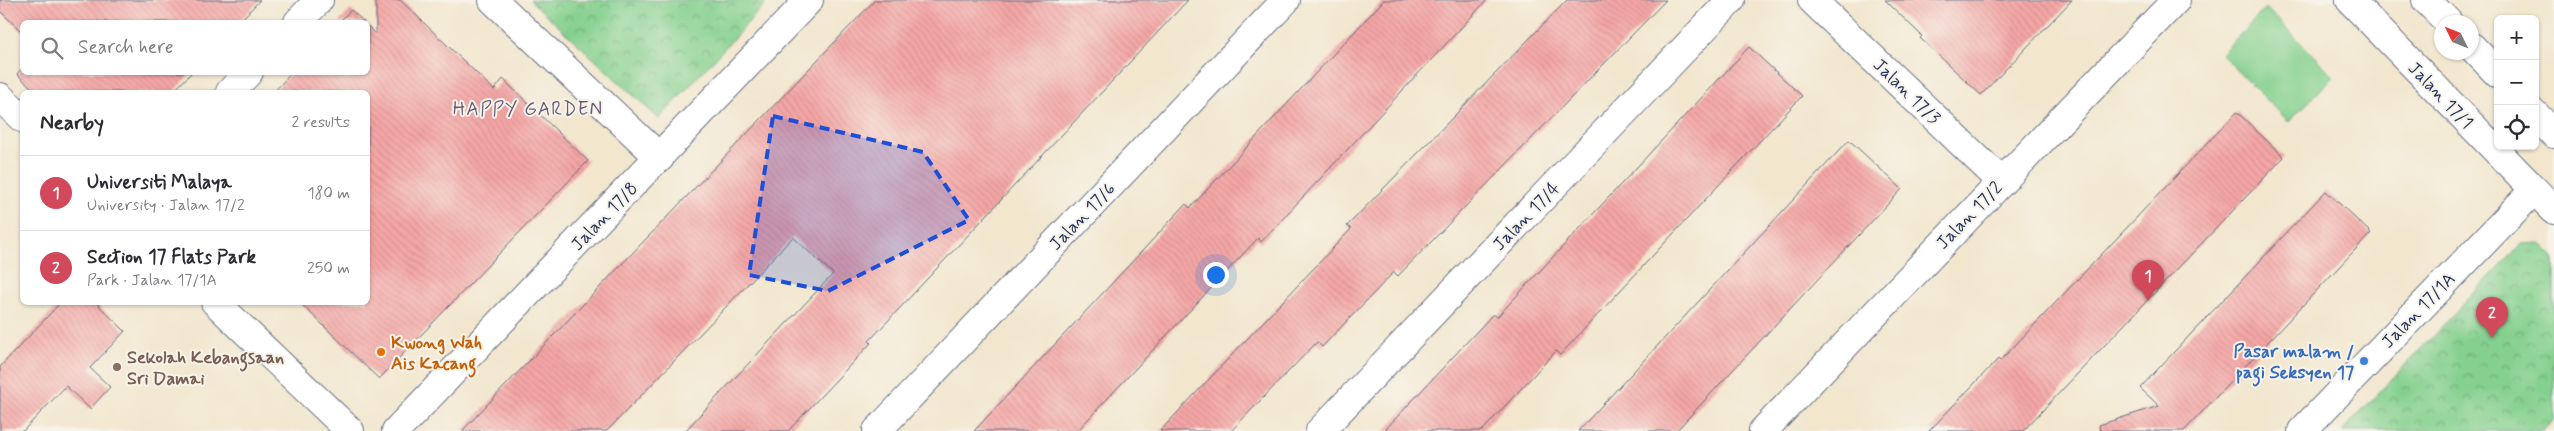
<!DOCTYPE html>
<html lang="en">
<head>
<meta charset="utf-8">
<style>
  :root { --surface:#fff; --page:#f2f2f3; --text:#2b2b33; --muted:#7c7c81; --line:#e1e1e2; --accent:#d1495b }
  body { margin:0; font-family:Mynerve,sans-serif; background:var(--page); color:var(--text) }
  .controls { position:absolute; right:15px; top:15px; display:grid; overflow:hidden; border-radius:8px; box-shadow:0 1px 4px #0004 }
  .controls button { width:45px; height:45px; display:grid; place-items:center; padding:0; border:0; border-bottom:1px solid var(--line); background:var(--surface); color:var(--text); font:25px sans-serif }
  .compass { position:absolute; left:2434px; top:15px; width:45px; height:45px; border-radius:50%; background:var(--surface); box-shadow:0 1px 4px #0004; rotate:313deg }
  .you { position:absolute; left:1215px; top:274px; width:18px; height:18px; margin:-12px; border:4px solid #fff; border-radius:50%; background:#1a73e8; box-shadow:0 0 0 8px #1a73e833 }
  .badge { display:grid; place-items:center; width:32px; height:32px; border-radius:50%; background:var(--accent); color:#fff; font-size:16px; font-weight:700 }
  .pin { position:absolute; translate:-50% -41px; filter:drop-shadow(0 1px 2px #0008) }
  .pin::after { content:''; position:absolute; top:26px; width:18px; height:15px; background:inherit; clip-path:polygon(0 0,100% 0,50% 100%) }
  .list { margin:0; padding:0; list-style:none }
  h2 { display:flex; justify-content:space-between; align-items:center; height:65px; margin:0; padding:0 20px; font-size:21px }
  h2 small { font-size:16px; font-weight:400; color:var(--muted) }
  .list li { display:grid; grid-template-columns:32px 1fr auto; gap:15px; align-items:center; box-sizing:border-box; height:75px; padding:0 20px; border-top:1px solid var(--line) }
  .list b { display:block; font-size:19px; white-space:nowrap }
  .list p { margin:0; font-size:16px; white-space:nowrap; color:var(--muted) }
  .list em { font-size:16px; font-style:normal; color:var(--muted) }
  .icon { flex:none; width:28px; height:28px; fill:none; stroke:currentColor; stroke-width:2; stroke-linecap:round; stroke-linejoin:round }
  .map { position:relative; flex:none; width:2554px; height:431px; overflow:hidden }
  .search { position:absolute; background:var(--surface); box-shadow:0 1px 4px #0004; left:20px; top:20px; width:350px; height:55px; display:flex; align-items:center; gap:12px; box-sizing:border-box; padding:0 18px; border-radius:8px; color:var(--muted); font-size:19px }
  .panel { position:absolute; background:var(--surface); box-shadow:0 1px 4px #0004; left:20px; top:90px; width:350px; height:215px; border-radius:8px }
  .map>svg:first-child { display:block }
  .park { fill:url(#park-crowns); stroke:#508076 }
  .garden { fill:#84d08e; stroke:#508076 }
  .building { fill:url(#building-back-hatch) }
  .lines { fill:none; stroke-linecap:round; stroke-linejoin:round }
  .minor-casing { stroke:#666f85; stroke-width:30 }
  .minor { stroke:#fff; stroke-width:28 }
  .marked { fill:#1d4ed8; fill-opacity:0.2; stroke:#1d4ed8; stroke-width:4; stroke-dasharray:10 6; stroke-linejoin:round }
  .food-dot { fill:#e8710a; stroke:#f7f3e8; stroke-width:2 }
  .shop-dot { fill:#3f7fe0; stroke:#f7f3e8; stroke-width:2 }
  .education-dot { fill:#8d6e63; stroke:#f7f3e8; stroke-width:2 }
  .labels { text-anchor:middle; stroke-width:4; stroke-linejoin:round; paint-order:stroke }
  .street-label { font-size:18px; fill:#1b2f5e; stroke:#f7f3e8 }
  .food-label { font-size:18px; font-weight:bold; fill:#c56008; stroke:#f7f3e8; text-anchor:start }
  .shop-label { font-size:18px; font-weight:bold; fill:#366cbe; stroke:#f7f3e8; text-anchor:end }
  .education-label { font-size:18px; font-weight:bold; fill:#785e54; stroke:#f7f3e8; text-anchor:start }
  .neighbourhood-label { font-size:19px; letter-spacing:1px; fill:#675977; stroke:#f7f3e8 }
</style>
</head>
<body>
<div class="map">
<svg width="2554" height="431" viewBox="0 0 2554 431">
  <defs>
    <pattern id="park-crowns" width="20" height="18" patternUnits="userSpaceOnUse" patternTransform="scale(1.25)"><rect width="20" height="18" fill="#84d08e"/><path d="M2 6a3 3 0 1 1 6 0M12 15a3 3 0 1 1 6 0" fill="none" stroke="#6ba977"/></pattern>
    <pattern id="building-back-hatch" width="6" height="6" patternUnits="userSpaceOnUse" patternTransform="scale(1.25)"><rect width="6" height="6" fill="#f5a6a5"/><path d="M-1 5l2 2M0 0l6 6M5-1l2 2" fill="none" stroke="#d18f90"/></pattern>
  </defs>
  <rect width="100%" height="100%" fill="#f7f3e8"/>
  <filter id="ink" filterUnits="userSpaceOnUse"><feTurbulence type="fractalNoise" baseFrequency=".02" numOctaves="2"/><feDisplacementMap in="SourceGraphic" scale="10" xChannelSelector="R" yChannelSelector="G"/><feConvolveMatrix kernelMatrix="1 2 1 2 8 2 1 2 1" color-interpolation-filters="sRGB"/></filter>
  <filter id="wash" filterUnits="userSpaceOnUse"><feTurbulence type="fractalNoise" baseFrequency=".0096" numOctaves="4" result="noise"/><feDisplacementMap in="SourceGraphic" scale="20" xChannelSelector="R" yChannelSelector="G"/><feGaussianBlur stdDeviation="1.12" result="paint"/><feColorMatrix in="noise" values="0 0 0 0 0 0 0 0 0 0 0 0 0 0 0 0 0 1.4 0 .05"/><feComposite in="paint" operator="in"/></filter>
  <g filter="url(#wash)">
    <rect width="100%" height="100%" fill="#f2e6cd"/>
    <g class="park">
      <path d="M530,0H769L659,119Z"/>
      <path d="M2540,243L2554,257V420L2542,431H2342L2521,244Z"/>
    </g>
    <path class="garden" d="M2266,8L2334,76L2289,122L2221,54Z"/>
    <g id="blocks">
      <g class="building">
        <path d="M0,0H260L239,22H22V32L0,11Z"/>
        <path d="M376,0H400L494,90L503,79L588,161L379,379L299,302H368V92H274L292,72H368V26L376,34Z"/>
        <path d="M875,0H1188L869,341L871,343L788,431H685L833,274L793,237L607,431H462Z"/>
        <path d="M1384,0H1487L1261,242L1258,238L1077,431H974L1186,204L1190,208Z"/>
        <path d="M1567,0H1666L1398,276L1394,272L1322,347L1317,342L1231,431H1160L1351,229L1347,226Z"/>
        <path d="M1885,0H2072L1981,95L1920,38L1922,36Z"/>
        <path d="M351,10L364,22H339Z"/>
        <path d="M1749,47L1802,96L1560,355L1556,351L1482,431H1384L1493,314L1497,317Z"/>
        <path d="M22,68V72H192L173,92H36L17,74Z"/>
        <path d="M2237,112L2284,157L2023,431H1929L1998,359L2000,361Z"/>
        <path d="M1849,140L1902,189L1676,431H1578Z"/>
        <path d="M2326,191L2371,233L2184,431H2100L2099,425L2159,406L2140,388Z"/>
        <path d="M61,302H95L125,331L90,368L110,387L90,409L66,386L23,431H0V367Z"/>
      </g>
    </g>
  </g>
  <g filter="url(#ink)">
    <use href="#blocks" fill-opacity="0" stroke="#666f85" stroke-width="1"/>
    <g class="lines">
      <g class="minor-casing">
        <g id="minor">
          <path d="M493,0L660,158"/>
          <path d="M1812,0L2002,182"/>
          <path d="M2350,0L2554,210"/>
          <path d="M2426,0L2448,22"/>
          <path d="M298,22L319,0"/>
          <path d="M2472,47L2498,74"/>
          <path d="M230,92L249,72"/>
          <path d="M0,97L22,118"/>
          <path d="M2535,114L2554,134"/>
          <path d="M215,302L350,431"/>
          <path d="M396,431L809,0"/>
          <path d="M877,431L1286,0"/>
          <path d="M1320,431L1731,0"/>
          <path d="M1763,431L2176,0"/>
          <path d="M2302,431L2534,190"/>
        </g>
      </g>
      <use href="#minor" class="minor"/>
    </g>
  </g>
  <path class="marked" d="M773,116L923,152L969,220L828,291L749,275Z"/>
  <circle class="food-dot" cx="381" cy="352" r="5"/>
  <circle class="shop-dot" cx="2364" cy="361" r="5"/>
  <circle class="education-dot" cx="117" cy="367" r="5"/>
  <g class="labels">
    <g class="street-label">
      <text transform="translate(1907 91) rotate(44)" y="6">Jalan 17/3</text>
      <text transform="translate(2441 95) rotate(46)" y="6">Jalan 17/1</text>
      <text transform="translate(1969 215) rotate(-46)" y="6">Jalan 17/2</text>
      <text transform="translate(604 216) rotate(-46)" y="6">Jalan 17/8</text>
      <text transform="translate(1082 216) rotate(-46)" y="6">Jalan 17/6</text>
      <text transform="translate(1526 216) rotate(-46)" y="6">Jalan 17/4</text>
      <text transform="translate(2418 310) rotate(-46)" y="6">Jalan 17/1A</text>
    </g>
    <g class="food-label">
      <text x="391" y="348">Kwong Wah<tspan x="391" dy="21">Ais Kacang</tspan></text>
    </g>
    <g class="shop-label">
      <text x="2354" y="357">Pasar malam /<tspan x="2354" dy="21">pagi Seksyen 17</tspan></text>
    </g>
    <g class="education-label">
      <text x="127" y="363">Sekolah Kebangsaan<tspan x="127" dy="21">Sri Damai</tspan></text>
    </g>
    <g class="neighbourhood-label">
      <text x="528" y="115">HAPPY GARDEN</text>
    </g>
  </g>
</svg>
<div class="controls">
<button>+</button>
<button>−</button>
<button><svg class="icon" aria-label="locate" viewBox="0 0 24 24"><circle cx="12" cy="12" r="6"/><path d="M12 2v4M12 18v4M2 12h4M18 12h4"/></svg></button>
</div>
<svg class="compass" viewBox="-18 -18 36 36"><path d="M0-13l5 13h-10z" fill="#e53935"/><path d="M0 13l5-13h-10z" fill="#7c7c81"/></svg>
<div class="you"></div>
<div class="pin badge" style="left:2148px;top:301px">1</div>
<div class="pin badge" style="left:2492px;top:338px">2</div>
<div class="search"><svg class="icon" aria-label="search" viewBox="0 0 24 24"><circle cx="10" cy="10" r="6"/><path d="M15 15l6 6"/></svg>Search here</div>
<section class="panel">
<h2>Nearby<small>2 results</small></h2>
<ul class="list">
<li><span class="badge">1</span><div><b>Universiti Malaya</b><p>University · Jalan 17/2</p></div><em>180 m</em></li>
<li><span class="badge">2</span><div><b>Section 17 Flats Park</b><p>Park · Jalan 17/1A</p></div><em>250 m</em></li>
</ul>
</section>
</div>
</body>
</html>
